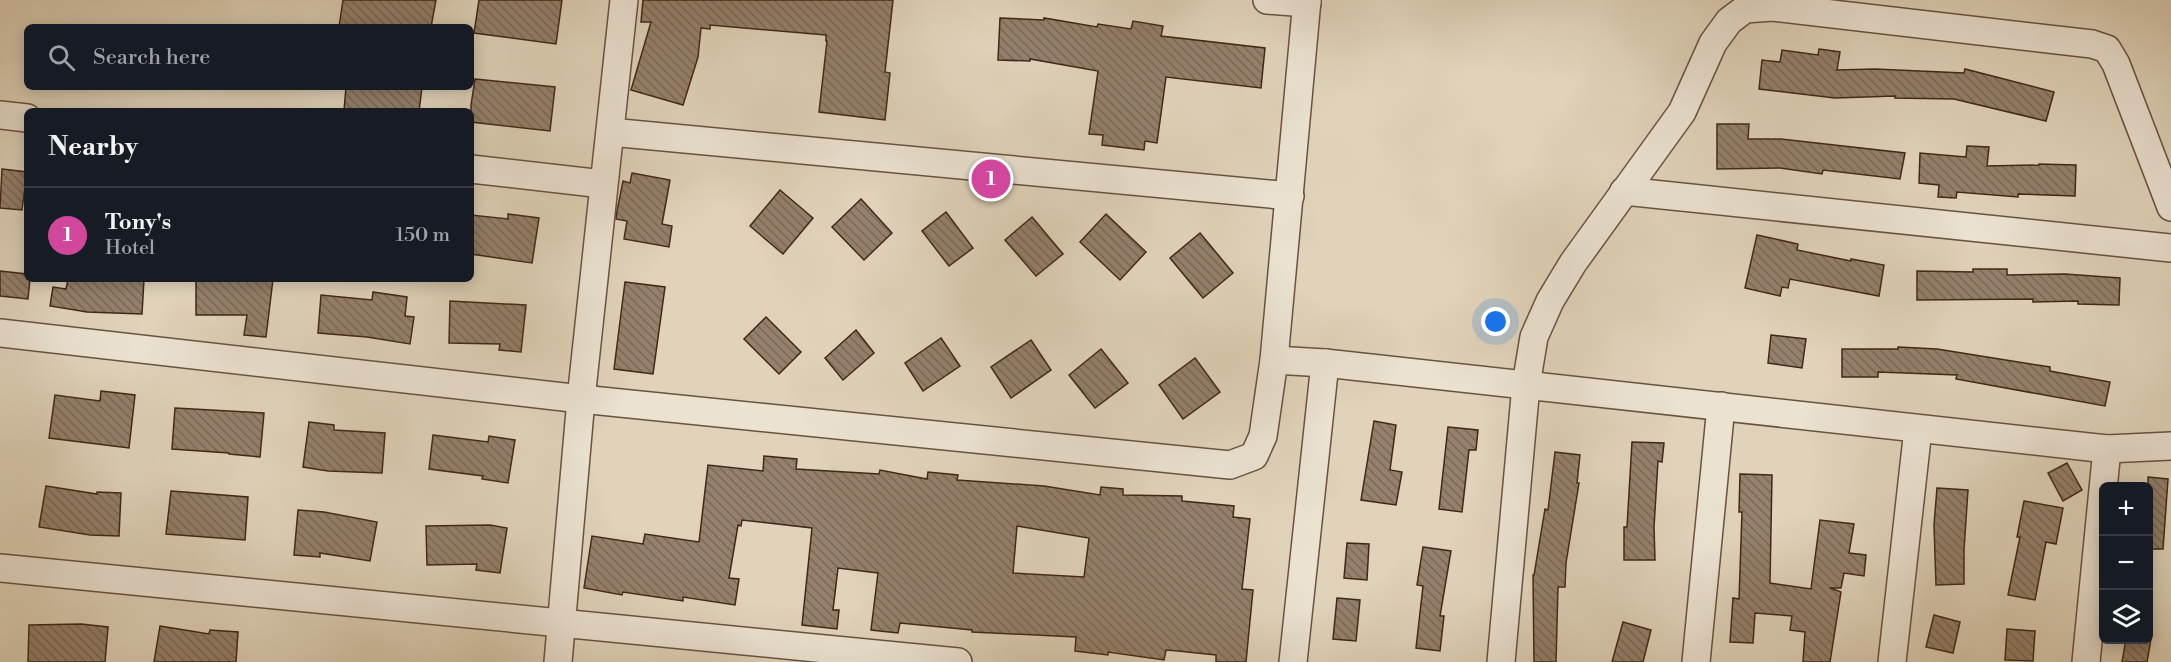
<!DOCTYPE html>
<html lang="en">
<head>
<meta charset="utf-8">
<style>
  :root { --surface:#171b24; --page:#242831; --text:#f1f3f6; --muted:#9ea1a6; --line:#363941; --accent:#0b8043 }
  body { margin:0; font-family:"Libre Bodoni",serif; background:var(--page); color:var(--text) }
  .controls { position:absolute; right:18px; bottom:18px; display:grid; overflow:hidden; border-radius:9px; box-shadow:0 3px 15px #0003 }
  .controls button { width:54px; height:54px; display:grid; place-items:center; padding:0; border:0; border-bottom:2px solid var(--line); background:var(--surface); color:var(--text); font:30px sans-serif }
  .you { position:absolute; left:1496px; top:322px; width:21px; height:21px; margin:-15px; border:4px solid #fff; border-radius:50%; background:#1a73e8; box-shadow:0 0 0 9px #1a73e833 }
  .badge { display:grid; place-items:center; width:39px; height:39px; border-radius:50%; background:var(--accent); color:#fff; font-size:20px; font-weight:700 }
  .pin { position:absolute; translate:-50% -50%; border:3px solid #fff; box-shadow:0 2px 6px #0006 }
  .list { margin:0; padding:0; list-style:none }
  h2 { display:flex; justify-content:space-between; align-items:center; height:78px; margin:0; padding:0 24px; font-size:26px }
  h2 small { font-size:20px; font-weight:400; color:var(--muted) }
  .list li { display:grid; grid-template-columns:39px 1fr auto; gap:18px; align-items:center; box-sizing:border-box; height:96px; padding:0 24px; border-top:2px solid var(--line) }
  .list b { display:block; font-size:22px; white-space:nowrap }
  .list p { margin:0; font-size:20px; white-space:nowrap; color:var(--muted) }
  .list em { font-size:20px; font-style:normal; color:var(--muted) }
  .icon { flex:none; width:33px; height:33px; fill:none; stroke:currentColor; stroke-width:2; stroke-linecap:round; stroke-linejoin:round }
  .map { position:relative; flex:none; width:2171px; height:662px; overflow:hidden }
  .search { position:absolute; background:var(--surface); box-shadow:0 3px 15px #0003; left:24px; top:24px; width:450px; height:66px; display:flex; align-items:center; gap:15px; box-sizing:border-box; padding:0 21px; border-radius:9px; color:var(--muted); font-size:22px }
  .panel { position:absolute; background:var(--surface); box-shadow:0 3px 15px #0003; left:24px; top:108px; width:450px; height:174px; border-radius:9px }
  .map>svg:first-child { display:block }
  .building { fill:url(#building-back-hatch); stroke:#422715; stroke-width:1.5; fill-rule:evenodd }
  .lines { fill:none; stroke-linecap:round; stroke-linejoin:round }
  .street-casing { stroke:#6a523e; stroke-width:30 }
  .street { stroke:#ebe2d2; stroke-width:27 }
</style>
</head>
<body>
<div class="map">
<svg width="2171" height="662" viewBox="0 0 2171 662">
  <defs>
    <pattern id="building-back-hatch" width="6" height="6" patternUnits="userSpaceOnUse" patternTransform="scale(1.5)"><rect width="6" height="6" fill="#94806b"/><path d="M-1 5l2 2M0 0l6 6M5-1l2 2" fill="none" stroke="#7a6957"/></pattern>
  </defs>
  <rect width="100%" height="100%" fill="#e0d3ba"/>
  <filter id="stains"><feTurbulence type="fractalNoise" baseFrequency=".00333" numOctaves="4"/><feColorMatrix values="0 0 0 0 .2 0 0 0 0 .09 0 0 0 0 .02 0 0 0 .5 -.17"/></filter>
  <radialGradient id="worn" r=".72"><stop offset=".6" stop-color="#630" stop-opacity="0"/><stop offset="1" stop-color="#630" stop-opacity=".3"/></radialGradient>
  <g class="building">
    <path d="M343,0H436L431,27H339Z"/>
    <path d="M479,0H562L556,44L474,33Z"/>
    <path d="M643,0H893L885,72L890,73L885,120L819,112L827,41H826V35L710,25V29L701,28L698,57L683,105L631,90L651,22H641Z"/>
    <path d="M1000,18L1044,20V18L1097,27L1098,24L1131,29L1133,21L1163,26L1161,36L1265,48L1261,88L1166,77L1157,143L1145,141L1144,150L1102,145L1103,135L1089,134L1098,71L1030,59V61L998,60Z"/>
    <path d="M1819,49L1840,52L1837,70L1875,69L1964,73L1965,69L2054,92L2046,121L1954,99L1895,98V96L1835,98L1759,89L1762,60L1780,62L1782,50L1818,55Z"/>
    <path d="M475,79L555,87L550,131L471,122V105Z"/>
    <path d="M346,87H422L419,111H344Z"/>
    <path d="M1717,124H1749L1748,139H1781L1905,153L1900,179L1823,170L1822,174L1780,168L1717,169Z"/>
    <path d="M1967,146L1989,147L1987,166L2039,165V164L2076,165L2075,196L2018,194V197L1957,192L1956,198L1938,197L1939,185L1919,183L1920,153L1966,157Z"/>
    <path d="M2,169L27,172L22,210L0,208Z"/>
    <path d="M632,173L670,180L662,224L672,226L669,247L624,239L627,221L616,219L617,211L623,181L630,183Z"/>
    <path d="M780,190L813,218L783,254L750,226Z"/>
    <path d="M861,199L892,233L864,260L832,227Z"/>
    <path d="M946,212L973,248L949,266L922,231Z"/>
    <path d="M508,214L539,218L532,263L471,254V215L508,219Z"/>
    <path d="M1106,214L1146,252L1120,280L1080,242Z"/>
    <path d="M1032,217L1063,254L1036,276L1005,240Z"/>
    <path d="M1200,233L1233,273L1203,298L1170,258Z"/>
    <path d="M1757,235L1798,244L1797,250L1851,261V259L1884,265L1879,296L1790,279L1788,288L1782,287L1780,296L1745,288Z"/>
    <path d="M1973,269H2007V275L2065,274L2120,278L2119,305L2078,304V301L2033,302V299L1917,300V271L1973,272Z"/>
    <path d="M0,271L27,274V279H30L28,299L0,296Z"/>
    <path d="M68,279H144L142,314L87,312L50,306L53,287L66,289Z"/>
    <path d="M196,279H273L266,337L244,335L247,315H196Z"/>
    <path d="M625,282L665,287L653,374L614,369Z"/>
    <path d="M373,292L407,297L405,316L414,317L410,344L367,337L318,333L321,295L372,300Z"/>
    <path d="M450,301L526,305L521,352L499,350L500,344L449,343Z"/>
    <path d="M766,317L801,352L779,374L744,339Z"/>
    <path d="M856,330L874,353L843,380L825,358Z"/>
    <path d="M1771,335L1806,339L1802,368L1768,363Z"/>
    <path d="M941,338L960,366L923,391L905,363Z"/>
    <path d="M1031,340L1051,370L1011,398L991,367Z"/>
    <path d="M1898,347L1937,349L2012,361L2050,367V371L2110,382L2105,406L1956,379L1957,375L1878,372V377H1842V349H1898Z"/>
    <path d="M1101,349L1128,383L1095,408L1069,375Z"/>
    <path d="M1195,358L1220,392L1183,419L1159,385Z"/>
    <path d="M101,391L135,395L129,448L49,438L55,395L100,401Z"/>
    <path d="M175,408L264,413L260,457L229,454V453L172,449Z"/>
    <path d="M1374,421L1396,425L1390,470L1402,472L1396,505L1361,500Z"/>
    <path d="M309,422L334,425V430L385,433L382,473L328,471L303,467Z"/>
    <path d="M1448,427L1478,430L1476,450H1469L1462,512L1439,509Z"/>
    <path d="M433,435L488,442L489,436L515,440L508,483L482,479L483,476L429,469Z"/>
    <path d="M1632,442L1664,443L1662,462L1658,461L1654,527L1655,560H1624V527H1627Z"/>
    <path d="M1555,452L1580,455L1577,483H1579L1566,563L1565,587H1558L1556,662H1534L1533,575H1534L1545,509L1548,510Z"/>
    <path d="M764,456L797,459L796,469L879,474L880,470L927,479L928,472L958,475L957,480L1044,486L1100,495L1101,487L1123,489V495L1182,496V501L1234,506L1233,517L1250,519L1242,589L1253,590L1246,662H1216V655L1178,651L1166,650L1164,660L1108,652V655L1075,651L1076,637L972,632V630L900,623L898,633L871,630L878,573L838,568L833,610H839L837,629L802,625L812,528L742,520L741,526L738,525L729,578L739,579L735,605L683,597V601L623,592L622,595L584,588L592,536L643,544L645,534L699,542L708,465L763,471ZM1017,526L1089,538L1084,577L1013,573Z"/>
    <path d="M2067,463L2082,490L2063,501L2048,473Z"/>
    <path d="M1740,474L1772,475L1770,583L1811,589L1820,520L1854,524L1849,553L1866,555L1864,576L1844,573L1841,588H1830L1841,592L1830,662H1803L1805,632L1790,630L1792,616L1755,613L1753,643L1730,642L1733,598L1739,599L1742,512H1739Z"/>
    <path d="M2148,477L2168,479L2163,549H2148Z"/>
    <path d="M46,486L97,494V492L121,493L119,536L90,535L39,527Z"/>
    <path d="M1937,488L1968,490L1964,550V584L1936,585L1934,525Z"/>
    <path d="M171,491L248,497L245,540L166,534Z"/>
    <path d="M2024,501L2063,508L2056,544L2046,542L2035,600L2008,595L2020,537H2017Z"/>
    <path d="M298,510L324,512L377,522L370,561L320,553V557L294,555Z"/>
    <path d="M490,525L507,528L500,573L476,570L477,564L427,565L426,526Z"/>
    <path d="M1347,543L1369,544L1367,580L1344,578Z"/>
    <path d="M1423,547L1451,551L1440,616H1444L1440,651L1416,648L1423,586L1417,585Z"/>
    <path d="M1337,598L1360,600L1356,641L1333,639Z"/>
    <path d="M1934,615L1960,622L1953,653L1926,647Z"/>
    <path d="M1623,622L1651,630L1643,662H1612Z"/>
    <path d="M81,624L108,627L105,662H28L29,625Z"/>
    <path d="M160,626L209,634L210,630L238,632L236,662H154Z"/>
    <path d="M2007,629L2035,631L2033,661L2005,660Z"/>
    <path d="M2126,639H2151L2147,662H2122Z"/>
  </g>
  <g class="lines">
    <g class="street-casing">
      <g id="street">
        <path d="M1267,0L1307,3"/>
        <path d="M0,115L27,118"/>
        <path d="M610,132L1290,196"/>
        <path d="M471,169L603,184"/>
        <path d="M1624,191L2171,248"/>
        <path d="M0,333L581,399L1230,465L1254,456L1263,436L1274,360L1307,0"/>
        <path d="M1274,360L1325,363L2107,449L2171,446"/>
        <path d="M0,568L958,662"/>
        <path d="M558,662L581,399L624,0"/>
        <path d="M1293,662L1325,363"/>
        <path d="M1501,662L1526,385L1534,337L1550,301L1573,263L1682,112L1713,43L1729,21L1745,9L1772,7L2092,44L2107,49L2116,64L2171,207"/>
        <path d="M1696,662L1721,406"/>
        <path d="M1892,662L1918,429"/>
        <path d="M2086,662L2107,449"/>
      </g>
    </g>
    <use href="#street" class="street"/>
  </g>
  <rect width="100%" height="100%" filter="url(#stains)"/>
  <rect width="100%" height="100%" fill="url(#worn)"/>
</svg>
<div class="controls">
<button>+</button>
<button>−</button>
<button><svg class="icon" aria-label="layers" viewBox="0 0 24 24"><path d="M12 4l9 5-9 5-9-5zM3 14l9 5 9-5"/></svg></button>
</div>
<div class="you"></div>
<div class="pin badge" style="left:991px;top:179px;background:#d1479c">1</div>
<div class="search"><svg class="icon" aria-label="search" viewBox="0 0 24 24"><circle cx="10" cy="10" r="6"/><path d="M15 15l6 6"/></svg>Search here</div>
<section class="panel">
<h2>Nearby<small></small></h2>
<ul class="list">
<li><span class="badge" style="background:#d1479c">1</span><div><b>Tony's</b><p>Hotel</p></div><em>150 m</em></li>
</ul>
</section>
</div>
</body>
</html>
